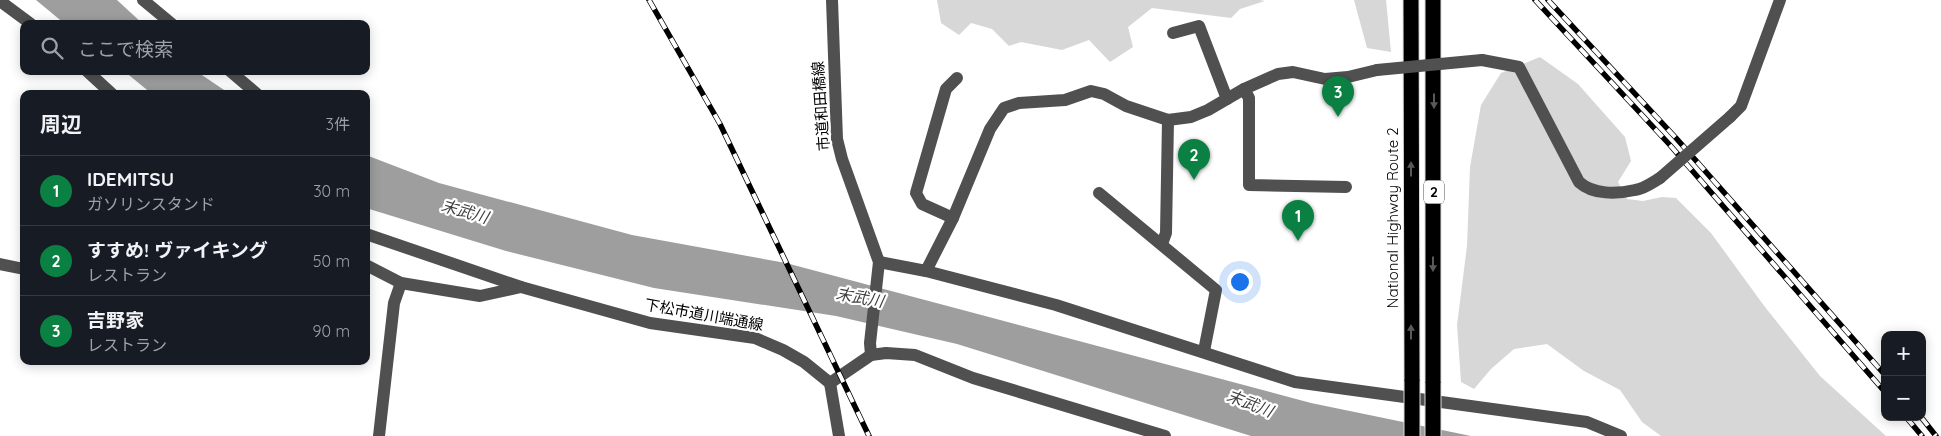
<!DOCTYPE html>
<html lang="ja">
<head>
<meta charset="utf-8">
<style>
  :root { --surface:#171b24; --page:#242831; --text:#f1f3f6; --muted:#9ea1a6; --line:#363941; --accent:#0b8043 }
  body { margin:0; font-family:Quicksand,"Noto Sans JP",sans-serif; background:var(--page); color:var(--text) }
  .controls { position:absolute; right:15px; bottom:15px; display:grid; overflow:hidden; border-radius:10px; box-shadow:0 2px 12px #0003 }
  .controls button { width:45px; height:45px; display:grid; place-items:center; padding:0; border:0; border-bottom:1px solid var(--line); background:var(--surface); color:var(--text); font:25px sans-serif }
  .you { position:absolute; left:1239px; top:281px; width:18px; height:18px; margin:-12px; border:4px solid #fff; border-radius:50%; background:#1a73e8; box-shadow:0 0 0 8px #1a73e833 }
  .badge { display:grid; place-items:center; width:32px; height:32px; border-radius:50%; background:var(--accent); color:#fff; font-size:16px; font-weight:700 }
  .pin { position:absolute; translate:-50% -41px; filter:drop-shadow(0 1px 2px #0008) }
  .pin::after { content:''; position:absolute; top:26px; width:18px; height:15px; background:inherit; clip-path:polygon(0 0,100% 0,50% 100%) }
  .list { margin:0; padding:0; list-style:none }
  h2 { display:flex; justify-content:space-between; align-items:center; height:65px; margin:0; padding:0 20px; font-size:21px }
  h2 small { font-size:16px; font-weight:400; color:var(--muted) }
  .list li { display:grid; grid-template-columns:32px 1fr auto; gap:15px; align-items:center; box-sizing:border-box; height:70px; padding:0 20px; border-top:1px solid var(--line) }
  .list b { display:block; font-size:19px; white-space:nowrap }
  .list p { margin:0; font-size:16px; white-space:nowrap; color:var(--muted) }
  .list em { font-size:16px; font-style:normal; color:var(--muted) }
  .icon { flex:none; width:28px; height:28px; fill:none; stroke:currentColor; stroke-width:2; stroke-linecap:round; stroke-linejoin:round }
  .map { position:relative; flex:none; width:1941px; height:436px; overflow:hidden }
  .search { position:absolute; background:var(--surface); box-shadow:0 2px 12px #0003; left:20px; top:20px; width:350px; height:55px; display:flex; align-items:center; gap:12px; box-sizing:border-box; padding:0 18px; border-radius:10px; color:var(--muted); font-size:19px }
  .panel { position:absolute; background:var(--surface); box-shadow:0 2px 12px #0003; left:20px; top:90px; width:350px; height:275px; border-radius:10px }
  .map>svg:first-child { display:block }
  .green { fill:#d7d7d7 }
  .water { fill:#9e9e9e }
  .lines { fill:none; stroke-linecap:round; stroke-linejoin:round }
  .highway-casing { stroke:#dbdbdb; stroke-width:17 }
  .minor { stroke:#505050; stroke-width:12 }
  .highway { stroke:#000; stroke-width:15 }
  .rail-casing { stroke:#000; stroke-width:5.5 }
  .rail { stroke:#fff; stroke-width:4; stroke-dasharray:11; stroke-linecap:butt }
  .highway-bridge-casing { stroke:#dbdbdb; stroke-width:17; stroke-linecap:butt }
  .minor-bridge { stroke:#505050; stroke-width:12 }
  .highway-bridge { stroke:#000; stroke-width:15 }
  .oneway { fill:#595959 }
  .labels { text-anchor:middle; stroke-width:4.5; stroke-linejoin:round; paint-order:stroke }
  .shield { fill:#fff; stroke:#4c4c4c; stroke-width:1 }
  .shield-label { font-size:14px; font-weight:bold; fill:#000 }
  .street-label { font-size:15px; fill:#000; stroke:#fff }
  .water-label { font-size:16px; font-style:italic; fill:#3f3f3f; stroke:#fff }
</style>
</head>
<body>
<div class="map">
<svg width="1941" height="436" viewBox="0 0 1941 436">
  <rect width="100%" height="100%" fill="#fff"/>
  <g class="green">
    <path d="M937,0H1260L1265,1L1240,9L1231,18L1152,8L1128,27L1133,47L1110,62L1089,40L1062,50L1021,42L1009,46L992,29L971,23L959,35L941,23Z"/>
    <path d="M1354,0H1386L1391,52L1367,48Z"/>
    <path d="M1540,57L1578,84L1625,137L1631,161L1618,182L1627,199L1643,201L1662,197L1676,198L1711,233L1765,307L1820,376L1886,436H1661L1642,422L1620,390L1584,371L1547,344L1514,349L1491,369L1474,389L1461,382L1457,325L1467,246L1470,167L1481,105L1501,73Z"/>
  </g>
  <g class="water">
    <path d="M36,0H117L143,24H65Z"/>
    <path d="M124,71H196L230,94H152Z"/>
    <path d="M366,155L439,183L632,235L786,263L1311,403L1471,436H1251L957,344L836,316L654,288L506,251L366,208Z"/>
  </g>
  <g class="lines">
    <g class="highway-casing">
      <g id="highway">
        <path d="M1411,0L1412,381"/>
        <path d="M1433,383V0"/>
      </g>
    </g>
    <g class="minor">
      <path d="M143,0L172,24"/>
      <path d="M832,0L837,139L842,159L879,262L870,343L871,355"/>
      <path d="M0,1L31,24"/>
      <path d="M1173,33L1199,26L1227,99"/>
      <path d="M1482,60L1519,67L1579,182C1593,195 1617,194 1635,190C1644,189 1653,182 1660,178"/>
      <path d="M87,71L112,94"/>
      <path d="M230,71L257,94"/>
      <path d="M1244,89L1249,98V185L1346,187"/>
      <path d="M1730,117L1741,106L1780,0"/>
      <path d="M1099,193L1216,290L1204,351"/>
      <path d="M953,218L922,204L916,193L946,89L957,78"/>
      <path d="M366,234L521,287L650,323L755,338L783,350L804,362L830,383L871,355L886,353L915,355L973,378L1165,436"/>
      <path d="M1162,244L1166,233L1168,120"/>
      <path d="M879,262L926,271L1056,305L1295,382L1587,422L1621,436"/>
      <path d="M0,264L24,269"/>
      <path d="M366,265L401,283L480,296L521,287"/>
      <path d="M926,271L953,218L990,129L1004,108L1019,103L1065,100L1091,91L1104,94L1126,106L1168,120L1191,117L1208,110L1244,89L1278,74L1293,72L1325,79L1348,77L1377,70"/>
      <path d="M830,383L839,436"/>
      <path d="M379,436L394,303L401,283"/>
    </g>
    <use href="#highway" class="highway"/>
    <g class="rail-casing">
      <g id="rail">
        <path d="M649,0L720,124L869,436"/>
        <path d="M1535,0L1669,144L1885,392"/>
        <path d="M1548,0L1676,138L1885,375"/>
        <path d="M1906,417L1922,436"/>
        <path d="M1921,417L1936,436"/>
      </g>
    </g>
    <use href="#rail" class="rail"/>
    <g class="highway-bridge-casing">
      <g id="highway-bridge">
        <path d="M1412,381V436"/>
        <path d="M1433,436V383"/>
      </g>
    </g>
    <g class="minor-bridge">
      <path d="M1377,70L1482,60"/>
      <path d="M1660,178L1730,117"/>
    </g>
    <use href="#highway-bridge" class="highway-bridge"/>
  </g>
  <defs><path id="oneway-solid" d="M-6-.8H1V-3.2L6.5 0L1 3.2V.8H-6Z" transform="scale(1.25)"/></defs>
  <g class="oneway">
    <use href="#oneway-solid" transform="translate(1434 101) rotate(90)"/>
    <use href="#oneway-solid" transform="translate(1411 169) rotate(-90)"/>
    <use href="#oneway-solid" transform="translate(1433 264) rotate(90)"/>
    <use href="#oneway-solid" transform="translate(1411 332) rotate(-90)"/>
  </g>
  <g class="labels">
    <rect class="shield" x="1424" y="180.5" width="20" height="23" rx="4"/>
    <g class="shield-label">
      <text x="1434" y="197">2</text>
    </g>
    <g class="street-label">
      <text transform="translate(821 106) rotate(-94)" y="5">市道和田橋線</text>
      <text transform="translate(1393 218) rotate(-90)" y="5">National Highway Route 2</text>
      <text transform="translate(704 315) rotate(10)" y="5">下松市道川端通線</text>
    </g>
    <g class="water-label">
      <text transform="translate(465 211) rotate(16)" y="6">末武川</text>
      <text transform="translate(860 297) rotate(10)" y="6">末武川</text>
      <text transform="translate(1250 403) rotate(21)" y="6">末武川</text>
    </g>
  </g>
</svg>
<div class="controls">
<button>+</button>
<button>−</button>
</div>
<div class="you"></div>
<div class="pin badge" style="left:1298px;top:241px">1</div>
<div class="pin badge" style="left:1194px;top:180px">2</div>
<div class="pin badge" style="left:1338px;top:117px">3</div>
<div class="search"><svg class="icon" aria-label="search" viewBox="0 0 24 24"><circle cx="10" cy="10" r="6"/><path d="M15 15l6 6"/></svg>ここで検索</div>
<section class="panel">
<h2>周辺<small>3件</small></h2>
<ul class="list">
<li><span class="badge">1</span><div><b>IDEMITSU</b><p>ガソリンスタンド</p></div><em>30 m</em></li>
<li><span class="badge">2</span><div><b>すすめ! ヴァイキング</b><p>レストラン</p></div><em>50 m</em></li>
<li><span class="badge">3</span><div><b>吉野家</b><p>レストラン</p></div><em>90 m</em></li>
</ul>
</section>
</div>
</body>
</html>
